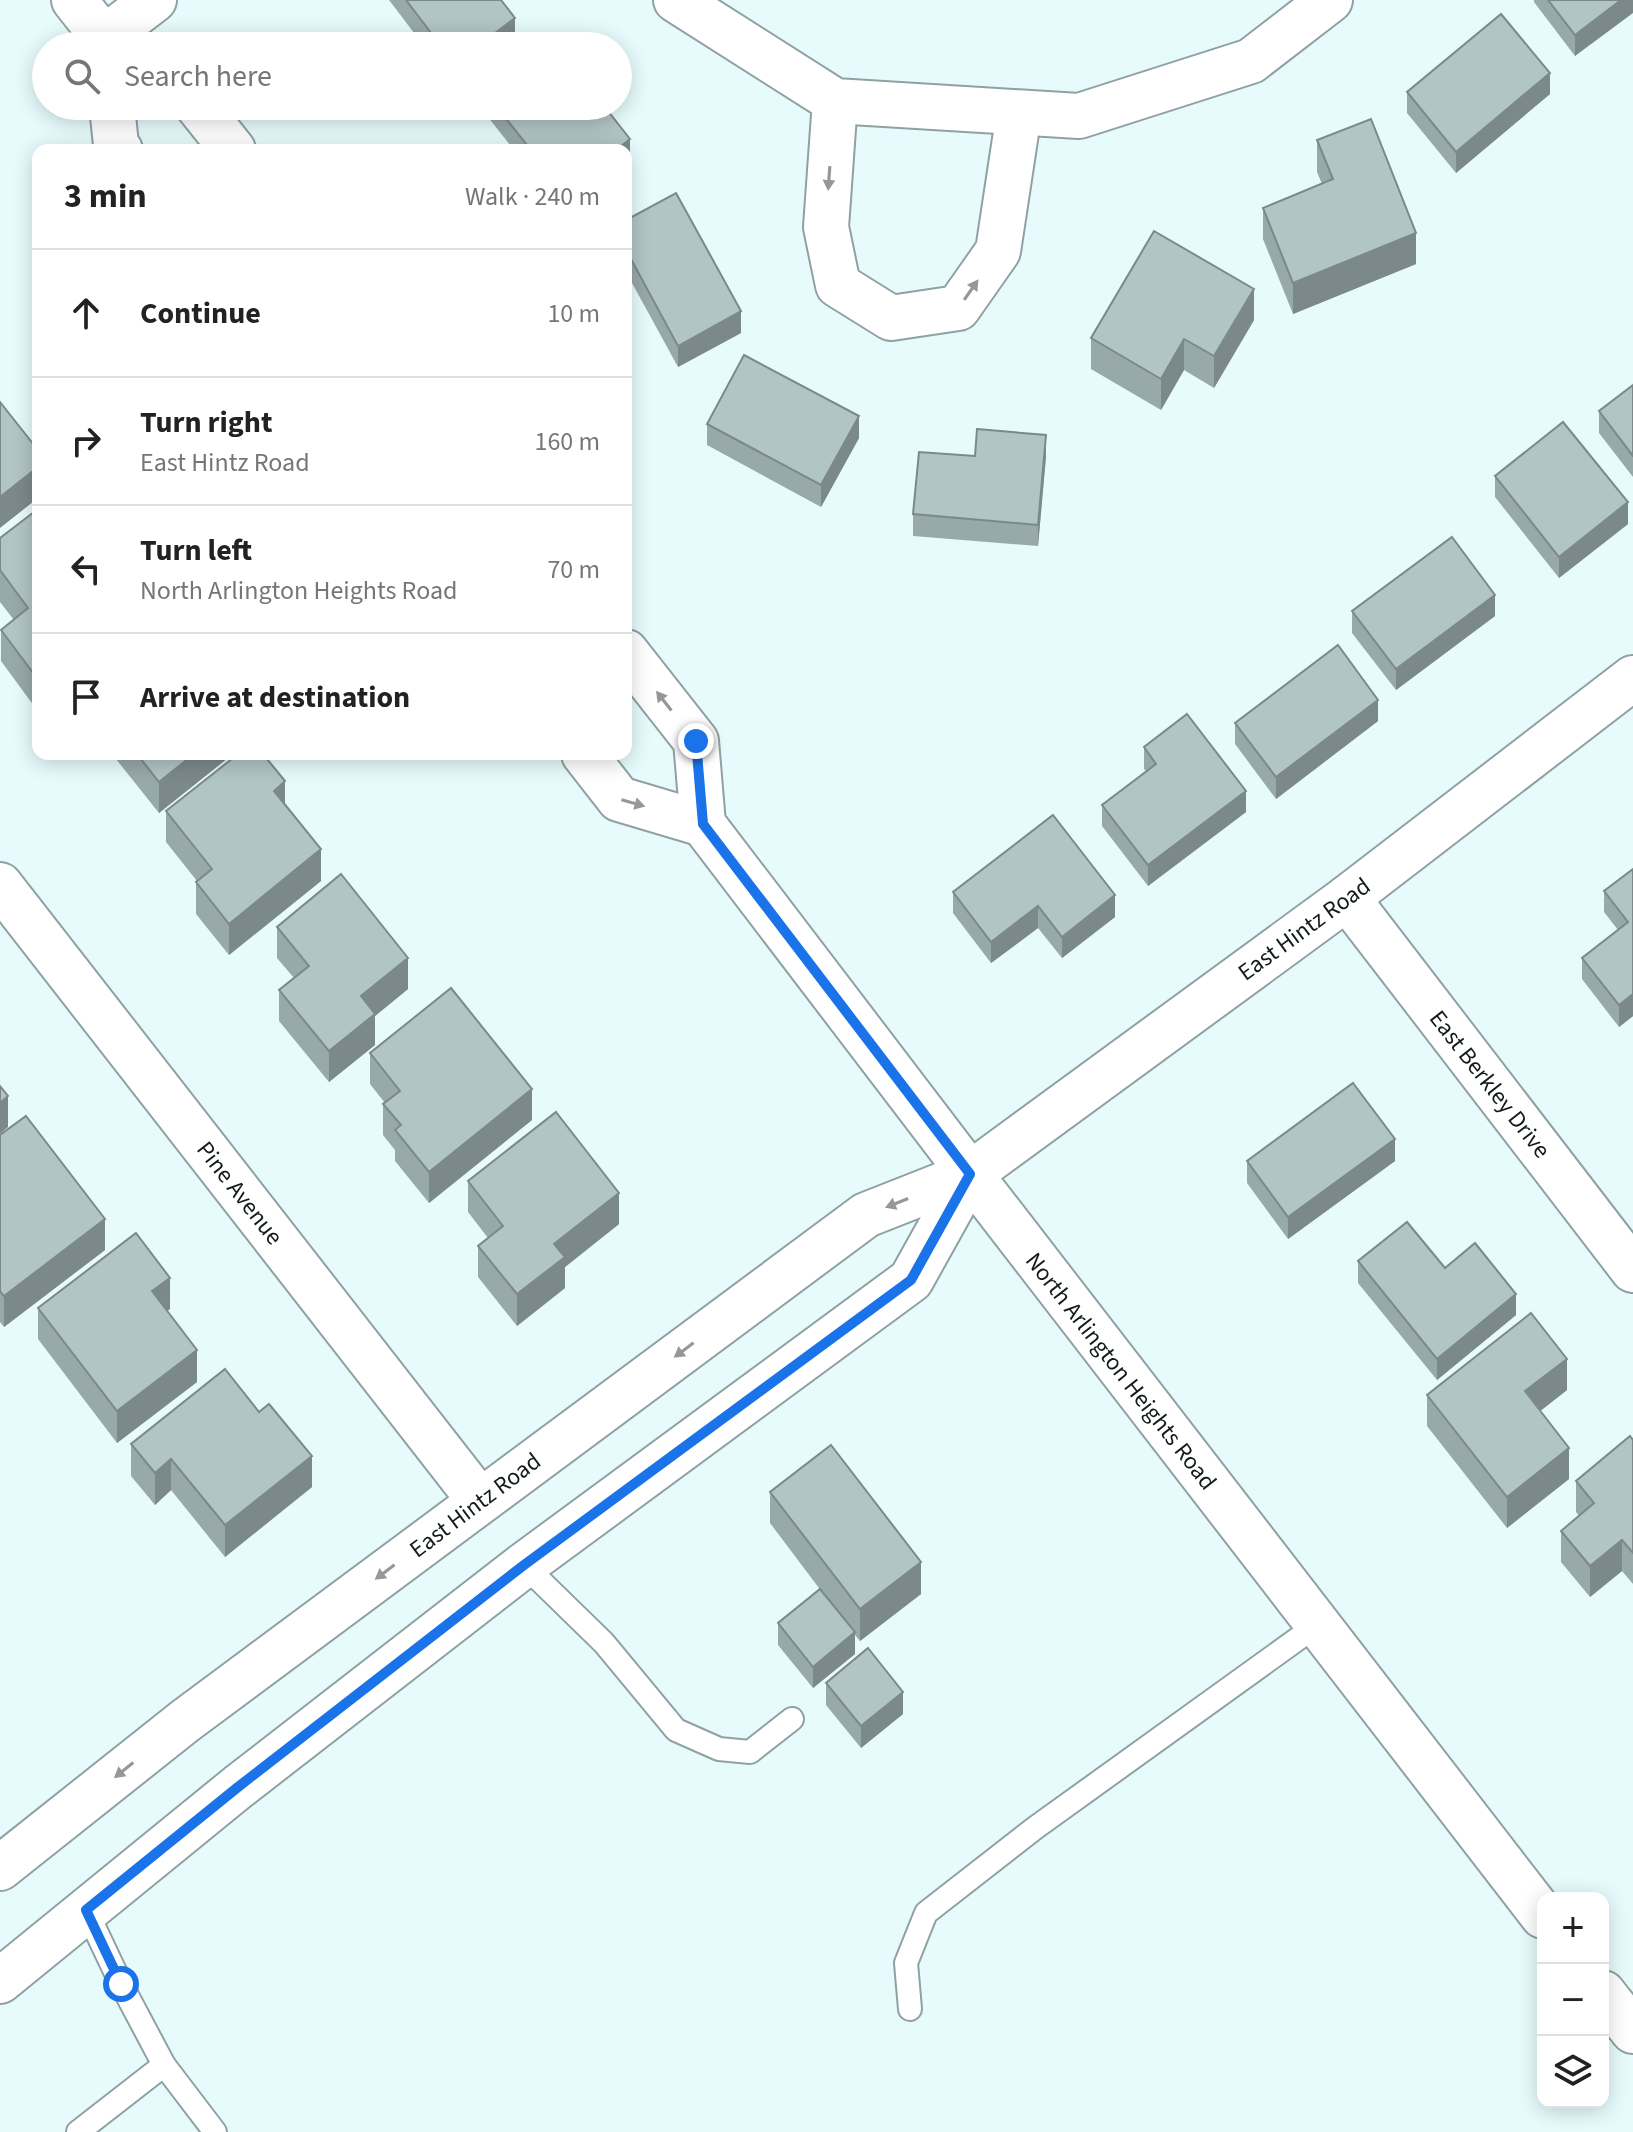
<!DOCTYPE html>
<html lang="en">
<head>
<meta charset="utf-8">
<style>
  :root { --surface:#fff; --page:#f6f6f6; --text:#222; --muted:#767676; --line:#e0e0e0 }
  body { margin:0; font-family:"Source Sans 3",sans-serif; background:var(--page); color:var(--text) }
  .controls { position:absolute; right:24px; bottom:24px; display:grid; overflow:hidden; border-radius:16px; box-shadow:0 4px 20px #0003 }
  .controls button { width:72px; height:72px; display:grid; place-items:center; padding:0; border:0; border-bottom:2px solid var(--line); background:var(--surface); color:var(--text); font:40px sans-serif }
  .stop { position:absolute; width:24px; height:24px; margin:-18px; border:6px solid #1a73e8; border-radius:50%; background:#fff }
  .stop.end { background:#1a73e8; border-color:#fff; box-shadow:0 2px 8px #0008 }
  .list { margin:0; padding:0; list-style:none }
  h2 { display:flex; justify-content:space-between; align-items:center; height:104px; margin:0; padding:0 32px; font-size:34px }
  h2 small { font-size:26px; font-weight:400; color:var(--muted) }
  .list li { display:grid; grid-template-columns:52px 1fr auto; gap:24px; align-items:center; box-sizing:border-box; height:128px; padding:0 32px; border-top:2px solid var(--line) }
  .list b { display:block; font-size:30px; white-space:nowrap }
  .list p { margin:0; font-size:26px; white-space:nowrap; color:var(--muted) }
  .list em { font-size:26px; font-style:normal; color:var(--muted) }
  .icon { flex:none; width:44px; height:44px; fill:none; stroke:currentColor; stroke-width:2; stroke-linecap:round; stroke-linejoin:round }
  .map { position:relative; flex:none; width:1633px; height:2132px; overflow:hidden }
  .search { position:absolute; background:var(--surface); box-shadow:0 4px 20px #0003; left:32px; top:32px; width:600px; height:88px; display:flex; align-items:center; gap:20px; box-sizing:border-box; padding:0 28px; border-radius:44px; color:var(--muted); font-size:30px }
  .panel { position:absolute; background:var(--surface); box-shadow:0 4px 20px #0003; left:32px; top:144px; width:600px; height:616px; border-radius:16px }
  .map>svg:first-child { display:block }
  .lines { fill:none; stroke-linecap:round; stroke-linejoin:round }
  .lane-casing { stroke:#8fa1a4; stroke-width:26 }
  .street-casing { stroke:#8fa1a4; stroke-width:48 }
  .secondary-casing { stroke:#8fa1a4; stroke-width:48 }
  .lane { stroke:#fff; stroke-width:22 }
  .street { stroke:#fff; stroke-width:44 }
  .secondary { stroke:#fff; stroke-width:44 }
  .wall { fill:#98a9aa }
  .shaded-wall { fill:#7c898b }
  .building { fill:#b1c4c6; stroke:#7c898b; stroke-width:2 }
  .oneway { fill:#959899 }
  .route { stroke:#1a73e8; stroke-width:10 }
  .labels { text-anchor:middle; stroke-width:8; stroke-linejoin:round; paint-order:stroke }
  .street-label { font-size:24px; fill:#141b1c; stroke:#fff }
</style>
</head>
<body>
<div class="map">
<svg width="1633" height="2132" viewBox="0 0 1633 2132">
  <rect width="100%" height="100%" fill="#e7fbfd"/>
  <g class="lines">
    <g class="lane-casing">
      <g id="lane">
        <path d="M524,1565L604,1643L676,1730L719,1749L750,1752L792,1719"/>
        <path d="M86,1910L121,1984L164,2065L215,2132"/>
        <path d="M910,2009L906,1963L926,1913L1035,1828L1317,1625"/>
        <path d="M78,2132L164,2065"/>
      </g>
    </g>
    <g class="street-casing">
      <g id="street">
        <path d="M676,0L835,101L1079,116L1251,61L1330,0"/>
        <path d="M104,38L154,0"/>
        <path d="M835,101L826,227L838,285L891,318L958,308L998,251L1019,113"/>
        <path d="M0,885L480,1501"/>
        <path d="M1347,898L1633,1270"/>
      </g>
    </g>
    <g class="secondary-casing">
      <g id="secondary">
        <path d="M74,0L104,38L115,46"/>
        <path d="M112,106L116,145L120,150"/>
        <path d="M198,106L233,150"/>
        <path d="M626,652L696,741L703,824L970,1174L1543,1916"/>
        <path d="M584,754L619,799L703,824"/>
        <path d="M0,1868L185,1721L866,1215L970,1174L1347,898L1633,678"/>
        <path d="M0,1981L238,1787L524,1565L911,1280L970,1174"/>
        <path d="M1603,1993L1633,2031"/>
      </g>
    </g>
    <use href="#lane" class="lane"/>
    <use href="#street" class="street"/>
    <use href="#secondary" class="secondary"/>
  </g>
  <g class="wall">
    <path d="M389,0H501L515,39L506,46H424Z"/>
    <path d="M1534,0H1633L1575,56L1534,2Z"/>
    <path d="M1407,92L1550,94L1456,173L1407,113Z"/>
    <path d="M484,106H604L630,139V160L626,163V150H514L484,112Z"/>
    <path d="M1317,140L1416,264L1293,314L1263,239V208L1322,184L1317,172Z"/>
    <path d="M626,220L741,333L678,367L626,272Z"/>
    <path d="M1254,320L1214,388L1184,370L1161,410L1091,369V338Z"/>
    <path d="M1633,385V477L1599,433V411Z"/>
    <path d="M707,424L859,438L821,507L707,445Z"/>
    <path d="M975,456H1046L1038,546L913,536V514Z"/>
    <path d="M1495,476L1628,524L1559,578L1495,497Z"/>
    <path d="M38,509L34,706L1,661V630L14,620L0,602V538Z"/>
    <path d="M1352,611L1495,616L1396,690L1352,633Z"/>
    <path d="M1378,721L1276,799L1235,744V723Z"/>
    <path d="M1144,747L1246,812L1148,886L1102,826V805L1146,771L1144,769Z"/>
    <path d="M112,754H233L159,813Z"/>
    <path d="M285,804L321,881L229,955L196,914V882L197,881L166,842V811Z"/>
    <path d="M1633,869V1016L1619,1027L1582,979V958L1618,930L1604,912V891Z"/>
    <path d="M953,892L1115,917L1062,958L1038,928L991,963L953,913Z"/>
    <path d="M277,927L408,989L375,1016V1045L329,1082L279,1021V990L294,978L277,958Z"/>
    <path d="M370,1053L532,1120L429,1203L395,1161V1150L383,1135V1104L385,1103L370,1084Z"/>
    <path d="M0,1135L105,1250L4,1327L0,1322Z"/>
    <path d="M1247,1161H1395L1288,1239L1247,1183Z"/>
    <path d="M468,1181L619,1224L565,1267V1288L517,1326L478,1277V1246L488,1238L468,1212Z"/>
    <path d="M1358,1261L1445,1268L1516,1315L1437,1380L1358,1283Z"/>
    <path d="M38,1308L170,1309L167,1311L197,1382L117,1443L38,1339Z"/>
    <path d="M1567,1390L1540,1411L1569,1479L1507,1528L1427,1426V1395Z"/>
    <path d="M1633,1440V1584L1622,1571L1590,1597L1561,1562V1531L1579,1516L1576,1512V1481Z"/>
    <path d="M131,1444L312,1487L225,1557L171,1490L155,1505L131,1476Z"/>
    <path d="M770,1492L921,1594L860,1641L855,1635V1654L813,1688L778,1645V1623L828,1600L770,1523Z"/>
    <path d="M826,1683L903,1714L861,1748L826,1705Z"/>
  </g>
  <g class="shaded-wall">
    <path d="M1621,0H1633V13L1575,56V35Z"/>
    <path d="M515,18V39L506,46H478Z"/>
    <path d="M1550,73V94L1456,173V152Z"/>
    <path d="M630,139V160L626,163V150H616Z"/>
    <path d="M1416,233V264L1293,314V283Z"/>
    <path d="M1254,289V320L1214,388V356Z"/>
    <path d="M741,311V333L678,367V346Z"/>
    <path d="M1184,339V370L1161,410V379Z"/>
    <path d="M859,416V438L821,507V485Z"/>
    <path d="M1046,435V456L1038,546V525Z"/>
    <path d="M38,467V498L0,528V497Z"/>
    <path d="M1628,502V524L1559,578V557Z"/>
    <path d="M1495,595V616L1396,690V669Z"/>
    <path d="M38,671V702L34,706V674Z"/>
    <path d="M1378,700V721L1276,799V777Z"/>
    <path d="M102,754H109L102,760Z"/>
    <path d="M194,754H233L159,813V782Z"/>
    <path d="M285,781V812L274,791Z"/>
    <path d="M1246,791V812L1148,886V865Z"/>
    <path d="M321,849V881L229,955V924Z"/>
    <path d="M1115,895V917L1062,958V937Z"/>
    <path d="M1038,906V928L991,963V942Z"/>
    <path d="M408,958V989L375,1016V1045L329,1082V1051L361,996Z"/>
    <path d="M1633,994V1016L1619,1027V1005Z"/>
    <path d="M532,1089V1120L429,1203V1172Z"/>
    <path d="M8,1096V1127L0,1134V1103Z"/>
    <path d="M1395,1139V1161L1288,1239V1217Z"/>
    <path d="M619,1193V1224L565,1267V1288L517,1326V1294L554,1244Z"/>
    <path d="M105,1219V1250L4,1327V1296Z"/>
    <path d="M170,1278V1309L152,1322V1291Z"/>
    <path d="M1516,1294V1315L1437,1380V1359Z"/>
    <path d="M197,1350V1382L117,1443V1411Z"/>
    <path d="M1567,1359V1390L1525,1423V1391Z"/>
    <path d="M1569,1448V1479L1507,1528V1497Z"/>
    <path d="M312,1456V1487L225,1557V1525Z"/>
    <path d="M171,1459V1490L155,1505V1473Z"/>
    <path d="M1622,1540V1571L1590,1597V1566Z"/>
    <path d="M921,1562V1594L860,1641V1609Z"/>
    <path d="M855,1632V1654L813,1688V1667Z"/>
    <path d="M903,1692V1714L861,1748V1726Z"/>
  </g>
  <g class="building">
    <path d="M406,0H501L515,18L478,46H441Z"/>
    <path d="M1548,0H1621L1575,35Z"/>
    <path d="M1501,14L1550,73L1456,152L1407,92Z"/>
    <path d="M550,38L556,46H541Z"/>
    <path d="M496,106H604L630,139L616,150H531Z"/>
    <path d="M1371,119L1416,233L1293,283L1263,208L1333,179L1317,140Z"/>
    <path d="M676,193L741,311L678,346L626,250V220Z"/>
    <path d="M1154,231L1254,289L1214,356L1184,339L1161,379L1091,338Z"/>
    <path d="M744,355L859,416L821,485L707,424Z"/>
    <path d="M1633,385V456L1599,411Z"/>
    <path d="M0,402L38,450V467L0,497Z"/>
    <path d="M1563,422L1628,502L1559,557L1495,476Z"/>
    <path d="M977,429L1046,435L1038,525L913,514L919,452L975,456Z"/>
    <path d="M38,509V671L34,674L1,630L28,608L0,570V538Z"/>
    <path d="M1452,537L1495,595L1396,669L1352,611Z"/>
    <path d="M1338,645L1378,700L1276,777L1235,723Z"/>
    <path d="M1187,714L1246,791L1148,865L1102,805L1156,764L1144,747Z"/>
    <path d="M137,754H194L159,782Z"/>
    <path d="M238,754H263L285,781L274,791L321,849L229,924L196,882L212,869L166,811Z"/>
    <path d="M1053,815L1115,895L1062,937L1038,906L991,942L953,892Z"/>
    <path d="M1633,869V994L1619,1005L1582,958L1628,922L1604,891Z"/>
    <path d="M341,874L408,958L361,996L375,1014L329,1051L279,990L309,966L277,927Z"/>
    <path d="M451,988L532,1089L429,1172L395,1130L401,1125L383,1104L400,1091L370,1053Z"/>
    <path d="M1353,1083L1395,1139L1288,1217L1247,1161Z"/>
    <path d="M0,1086L8,1096L0,1103Z"/>
    <path d="M556,1112L619,1193L554,1244L565,1257L517,1294L478,1246L503,1226L468,1181Z"/>
    <path d="M26,1116L105,1219L4,1296L0,1291V1135Z"/>
    <path d="M1407,1222L1445,1268L1475,1243L1516,1294L1437,1359L1358,1261Z"/>
    <path d="M136,1233L170,1278L152,1291L197,1350L117,1411L38,1308Z"/>
    <path d="M1531,1313L1567,1359L1525,1391L1569,1448L1507,1497L1427,1395Z"/>
    <path d="M225,1369L259,1412L269,1404L312,1456L225,1525L171,1459L155,1473L131,1444Z"/>
    <path d="M1630,1436L1633,1440V1553L1622,1540L1590,1566L1561,1531L1594,1503L1576,1481Z"/>
    <path d="M831,1445L921,1562L860,1609L770,1492Z"/>
    <path d="M820,1589L855,1632L813,1667L778,1623Z"/>
    <path d="M868,1648L903,1692L861,1726L826,1683Z"/>
  </g>
  <defs><path id="oneway-solid" d="M-6-.8H1V-3.2L6.5 0L1 3.2V.8H-6Z" transform="scale(2)"/></defs>
  <g class="oneway">
    <use href="#oneway-solid" transform="translate(829 178) rotate(94)"/>
    <use href="#oneway-solid" transform="translate(971 290) rotate(-55)"/>
    <use href="#oneway-solid" transform="translate(664 701) rotate(-128)"/>
    <use href="#oneway-solid" transform="translate(633 803) rotate(16)"/>
    <use href="#oneway-solid" transform="translate(897 1203) rotate(158)"/>
    <use href="#oneway-solid" transform="translate(684 1350) rotate(143)"/>
    <use href="#oneway-solid" transform="translate(385 1572) rotate(143)"/>
    <use href="#oneway-solid" transform="translate(124 1770) rotate(141)"/>
  </g>
  <g class="lines">
    <path class="route" d="M121,1984L86,1910L238,1787L524,1565L911,1280L970,1174L703,824L696,741"/>
  </g>
  <g class="labels">
    <g class="street-label">
      <text transform="translate(1304 929) rotate(-36)" y="8">East Hintz Road</text>
      <text transform="translate(1490 1084) rotate(52)" y="8">East Berkley Drive</text>
      <text transform="translate(240 1193) rotate(52)" y="8">Pine Avenue</text>
      <text transform="translate(1121 1371) rotate(52)" y="8">North Arlington Heights Road</text>
      <text transform="translate(475 1505) rotate(-37)" y="8">East Hintz Road</text>
    </g>
  </g>
</svg>
<div class="controls">
<button>+</button>
<button>−</button>
<button><svg class="icon" aria-label="layers" viewBox="0 0 24 24"><path d="M12 4l9 5-9 5-9-5zM3 14l9 5 9-5"/></svg></button>
</div>
<div class="stop" style="left:121px;top:1984px"></div>
<div class="stop end" style="left:696px;top:741px"></div>
<div class="search"><svg class="icon" aria-label="search" viewBox="0 0 24 24"><circle cx="10" cy="10" r="6"/><path d="M15 15l6 6"/></svg>Search here</div>
<section class="panel">
<h2>3 min<small>Walk · 240 m</small></h2>
<ul class="list">
<li><svg class="icon" aria-label="ahead" viewBox="0 0 24 24"><path d="M12 20V5M6 11l6-6 6 6"/></svg><div><b>Continue</b></div><em>10 m</em></li>
<li><svg class="icon" aria-label="right" viewBox="0 0 24 24"><path d="M7 20v-9h11M14 6l5 5-5 5"/></svg><div><b>Turn right</b><p>East Hintz Road</p></div><em>160 m</em></li>
<li><svg class="icon" aria-label="left" viewBox="0 0 24 24"><path d="M17 20v-9H6M10 6l-5 5 5 5"/></svg><div><b>Turn left</b><p>North Arlington Heights Road</p></div><em>70 m</em></li>
<li><svg class="icon" aria-label="arrive" viewBox="0 0 24 24"><path d="M6 21V4h12l-3 4 3 4H6"/></svg><div><b>Arrive at destination</b></div></li>
</ul>
</section>
</div>
</body>
</html>
